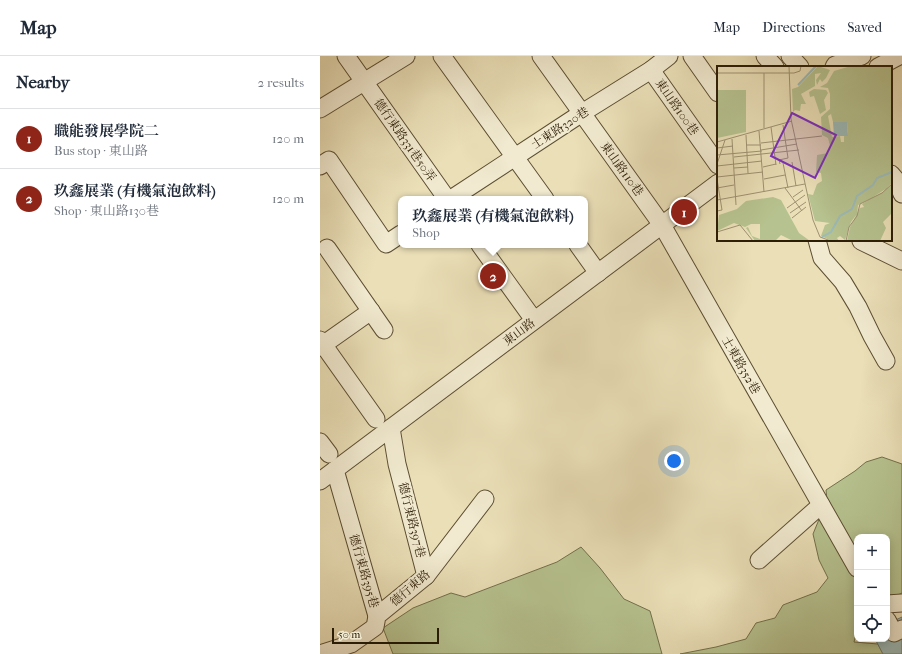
<!DOCTYPE html>
<html lang="en">
<head>
<meta charset="utf-8">
<style>
  :root { --surface:#fff; --page:#f6f6f7; --text:#1f2937; --muted:#747a83; --line:#e0e1e3; --accent:#8f2418 }
  body { margin:0; font-family:"IM FELL French Canon","Noto Serif TC",serif; background:var(--page); color:var(--text) }
  .controls { position:absolute; right:12px; bottom:12px; display:grid; overflow:hidden; border-radius:8px; box-shadow:0 2px 10px #0003 }
  .controls button { width:36px; height:36px; display:grid; place-items:center; padding:0; border:0; border-bottom:1px solid var(--line); background:var(--surface); color:var(--text); font:20px sans-serif }
  .scale { position:absolute; left:12px; bottom:10px; width:107px; box-sizing:border-box; padding-left:4px; border:2px solid #2c1d06; border-top:0; font-size:11px; line-height:14px; white-space:nowrap; color:#2c1d06; -webkit-text-stroke:3px #f1ead0; paint-order:stroke }
  .you { position:absolute; left:354px; top:405px; width:14px; height:14px; margin:-10px; border:3px solid #fff; border-radius:50%; background:#1a73e8; box-shadow:0 0 0 6px #1a73e833 }
  .badge { display:grid; place-items:center; width:26px; height:26px; border-radius:50%; background:var(--accent); color:#fff; font-size:13px; font-weight:700 }
  .pin { position:absolute; translate:-50% -50%; border:2px solid #fff; box-shadow:0 1px 4px #0006 }
  .popup { position:absolute; left:78px; top:140px; width:190px; height:52px; box-sizing:border-box; display:grid; place-content:center; border-radius:8px; background:var(--surface); filter:drop-shadow(0 1px 3px #0005); font-size:13px; white-space:nowrap; color:var(--muted) }
  .popup b { font-size:15px; color:var(--text) }
  .popup::after { content:''; position:absolute; left:50%; top:100%; margin-left:-8px; border:8px solid transparent; border-top-color:var(--surface) }
  .list { margin:0; padding:0; list-style:none }
  h2 { display:flex; justify-content:space-between; align-items:center; height:52px; margin:0; padding:0 16px; font-size:17px }
  h2 small { font-size:13px; font-weight:400; color:var(--muted) }
  .list li { display:grid; grid-template-columns:26px 1fr auto; gap:12px; align-items:center; box-sizing:border-box; height:60px; padding:0 16px; border-top:1px solid var(--line) }
  .list b { display:block; font-size:15px; white-space:nowrap }
  .list p { margin:0; font-size:13px; white-space:nowrap; color:var(--muted) }
  .list em { font-size:13px; font-style:normal; color:var(--muted) }
  .icon { flex:none; width:22px; height:22px; fill:none; stroke:currentColor; stroke-width:2; stroke-linecap:round; stroke-linejoin:round }
  .map { position:relative; flex:none; width:582px; height:598px; overflow:hidden }
  header { display:flex; align-items:center; gap:24px; box-sizing:border-box; height:56px; padding:0 20px; background:var(--surface); border-bottom:1px solid var(--line) }
  header strong { font-size:19px }
  nav { display:flex; gap:22px; margin-inline-start:auto; font-size:14px }
  main { display:flex }
  aside { flex:1; background:var(--surface) }
  .map>svg:first-child { display:block }
  .green { fill:#b6c28f; stroke:#71704a }
  .water { fill:#9bbab8; stroke:#6f7b71 }
  .lines { fill:none; stroke-linecap:round; stroke-linejoin:round }
  .minor-casing { stroke:#5c4e32; stroke-width:19 }
  .minor { stroke:#f1ead0; stroke-width:17 }
  .labels { text-anchor:middle; stroke-width:4; stroke-linejoin:round; paint-order:stroke }
  .street-label { font-size:12px; fill:#2c1d06; stroke:#f1ead0 }
  .inset-river { fill:none; stroke:#9bbab8; stroke-width:2 }
  .inset-road { fill:none; stroke:#9e9170; stroke-width:1 }
  .view { fill:#7b2cbf; fill-opacity:0.15; stroke:#7b2cbf; stroke-width:2 }
  .inset-edge { fill:none; stroke:#2c1d06; stroke-width:2 }
</style>
</head>
<body>
<header>
<strong>Map</strong>
<nav><a>Map</a><a>Directions</a><a>Saved</a></nav>
</header>
<main>
<aside>
<h2>Nearby<small>2 results</small></h2>
<ul class="list">
<li><span class="badge">1</span><div><b>職能發展學院二</b><p>Bus stop · 東山路</p></div><em>120 m</em></li>
<li><span class="badge">2</span><div><b>玖鑫展業 (有機氣泡飲料)</b><p>Shop · 東山路130巷</p></div><em>120 m</em></li>
</ul>
</aside>
<div class="map">
<svg width="582" height="598" viewBox="0 0 582 598">
  <rect width="100%" height="100%" fill="#eadfb7"/>
  <filter id="stains"><feTurbulence type="fractalNoise" baseFrequency=".005" numOctaves="4"/><feColorMatrix values="0 0 0 0 .2 0 0 0 0 .09 0 0 0 0 .02 0 0 0 .5 -.17"/></filter>
  <radialGradient id="worn" r=".72"><stop offset=".6" stop-color="#630" stop-opacity="0"/><stop offset="1" stop-color="#630" stop-opacity=".3"/></radialGradient>
  <g class="green">
    <path d="M562,401L582,408V537L578,539L567,540V481H537V574L534,586L558,588L563,598H360L396,591L426,583L436,567L455,562L463,549L497,536L508,522L499,504L493,478L507,444L506,434L535,415L546,406Z"/>
    <path d="M261,491L280,512L304,543L330,555L342,598H73L63,572L93,552L131,537L145,541L237,506Z"/>
  </g>
  <path class="water" d="M582,561V598H563L555,583H567V568Z"/>
  <g class="lines">
    <g class="minor-casing">
      <g id="minor">
        <path d="M26,0L127,143"/>
        <path d="M122,0L225,143"/>
        <path d="M221,0L342,169L537,512"/>
        <path d="M372,0L398,37"/>
        <path d="M445,0L455,11"/>
        <path d="M470,0L480,11"/>
        <path d="M514,11L515,9L542,0"/>
        <path d="M558,11L579,0"/>
        <path d="M331,14L398,109"/>
        <path d="M0,53L86,0"/>
        <path d="M0,110L9,104L66,188L81,178"/>
        <path d="M571,118L577,125L582,138"/>
        <path d="M131,143L262,57L331,14L349,0"/>
        <path d="M497,184L502,202L523,226L538,251L552,280L566,305"/>
        <path d="M541,185L582,205"/>
        <path d="M160,189L214,264"/>
        <path d="M258,189L278,217"/>
        <path d="M7,192L64,274"/>
        <path d="M0,284L56,363"/>
        <path d="M0,291L51,255"/>
        <path d="M71,372L77,408L106,520"/>
        <path d="M0,386L9,398"/>
        <path d="M15,414L57,560"/>
        <path d="M0,425L398,127"/>
        <path d="M439,504L501,449"/>
        <path d="M567,548L582,547"/>
        <path d="M567,564L574,577L582,573"/>
        <path d="M0,598L31,588L55,571L57,560L106,520L165,443"/>
      </g>
    </g>
    <use href="#minor" class="minor"/>
  </g>
  <g class="labels">
    <g class="street-label">
      <text transform="translate(357 51) rotate(55)" y="4">東山路100巷</text>
      <text transform="translate(240 72) rotate(-33)" y="4">士東路320巷</text>
      <text transform="translate(85 84) rotate(55)" y="4">德行東路331巷50弄</text>
      <text transform="translate(302 113) rotate(54)" y="4">東山路110巷</text>
      <text transform="translate(199 276) rotate(-37)" y="4">東山路</text>
      <text transform="translate(421 309) rotate(60)" y="4">士東路352巷</text>
      <text transform="translate(92 464) rotate(76)" y="4">德行東路397巷</text>
      <text transform="translate(44 515) rotate(74)" y="4">德行東路395巷</text>
      <text transform="translate(90 532) rotate(-41)" y="4">德行東路</text>
    </g>
  </g>
  <g transform="translate(397 10)">
    <rect width="175" height="175" fill="#eadfb7"/>
    <path d="M101,0L113,4L109,12L105,16L103,13L100,19L99,14L104,7L98,8V20L84,28L89,38H84L83,45L78,44L76,46L75,23L81,21ZM134,0H175V117L166,126L141,139L140,148L134,156L128,174L123,170L120,172L122,175H115L104,170L108,159L113,157L98,155L91,128L96,129L100,118L105,115L104,107L99,106L100,89L111,87L113,80L111,72L105,69L104,51L113,43V28L111,22L103,21L110,17L117,5ZM114,48L116,56H130L131,70H127V76H124L123,70L115,71L111,50ZM97,23L109,24L111,27L107,34L109,44L103,48L97,30L93,31L92,26ZM0,24H29V66L0,72ZM175,119V147L166,156L169,162L163,175H130L133,161L143,142L147,141L145,138ZM56,131L64,134L82,167L93,175H76L64,169L58,175H38L29,162L31,161L35,170L43,173V158H34L28,161L17,157L0,165L2,149L20,143L29,135Z" fill="#b6c28f" fill-rule="evenodd"/>
    <path d="M116,56H130L131,70H117Z" fill="#9bbab8"/>
    <path class="inset-river" d="M81,19L99,0M105,171L114,166L123,150L135,143L140,130L156,119L160,112L175,106"/>
    <path class="inset-road" d="M72,0L74,53L96,154L103,171L114,175M0,7H77L83,5L84,0M54,61L59,99M47,62V7M42,65L47,126M29,69L31,107M15,73L19,139M0,76L75,55M44,77L105,70M29,79H44M0,82L16,80M44,84L80,78M0,89L45,85M17,91L82,84M75,96L79,120M66,97L71,122M0,98L8,74M63,98L62,94L71,92L66,59M0,100L45,95M46,101L59,98M17,102L31,101M0,111L46,106M0,113L5,144L0,145M47,113L68,109M0,122L17,119M68,122L85,145M76,131L86,124M0,134L88,118M70,142L88,129M73,147L89,136M75,152L89,141M0,166L23,159L36,175M129,175L132,161L140,150L143,138L165,127L175,118"/>
    <path class="view" d="M75,47L119,69L98,112L54,90Z"/>
    <rect width="175" height="175" class="inset-edge"/>
  </g>
  <rect width="100%" height="100%" filter="url(#stains)"/>
  <rect width="100%" height="100%" fill="url(#worn)"/>
</svg>
<div class="controls">
<button>+</button>
<button>−</button>
<button><svg class="icon" aria-label="locate" viewBox="0 0 24 24"><circle cx="12" cy="12" r="6"/><path d="M12 2v4M12 18v4M2 12h4M18 12h4"/></svg></button>
</div>
<div class="scale">50 m</div>
<div class="you"></div>
<div class="pin badge" style="left:364px;top:156px">1</div>
<div class="pin badge" style="left:173px;top:220px">2</div>
<div class="popup"><b>玖鑫展業 (有機氣泡飲料)</b>Shop</div>
</div>
</main>
</body>
</html>
